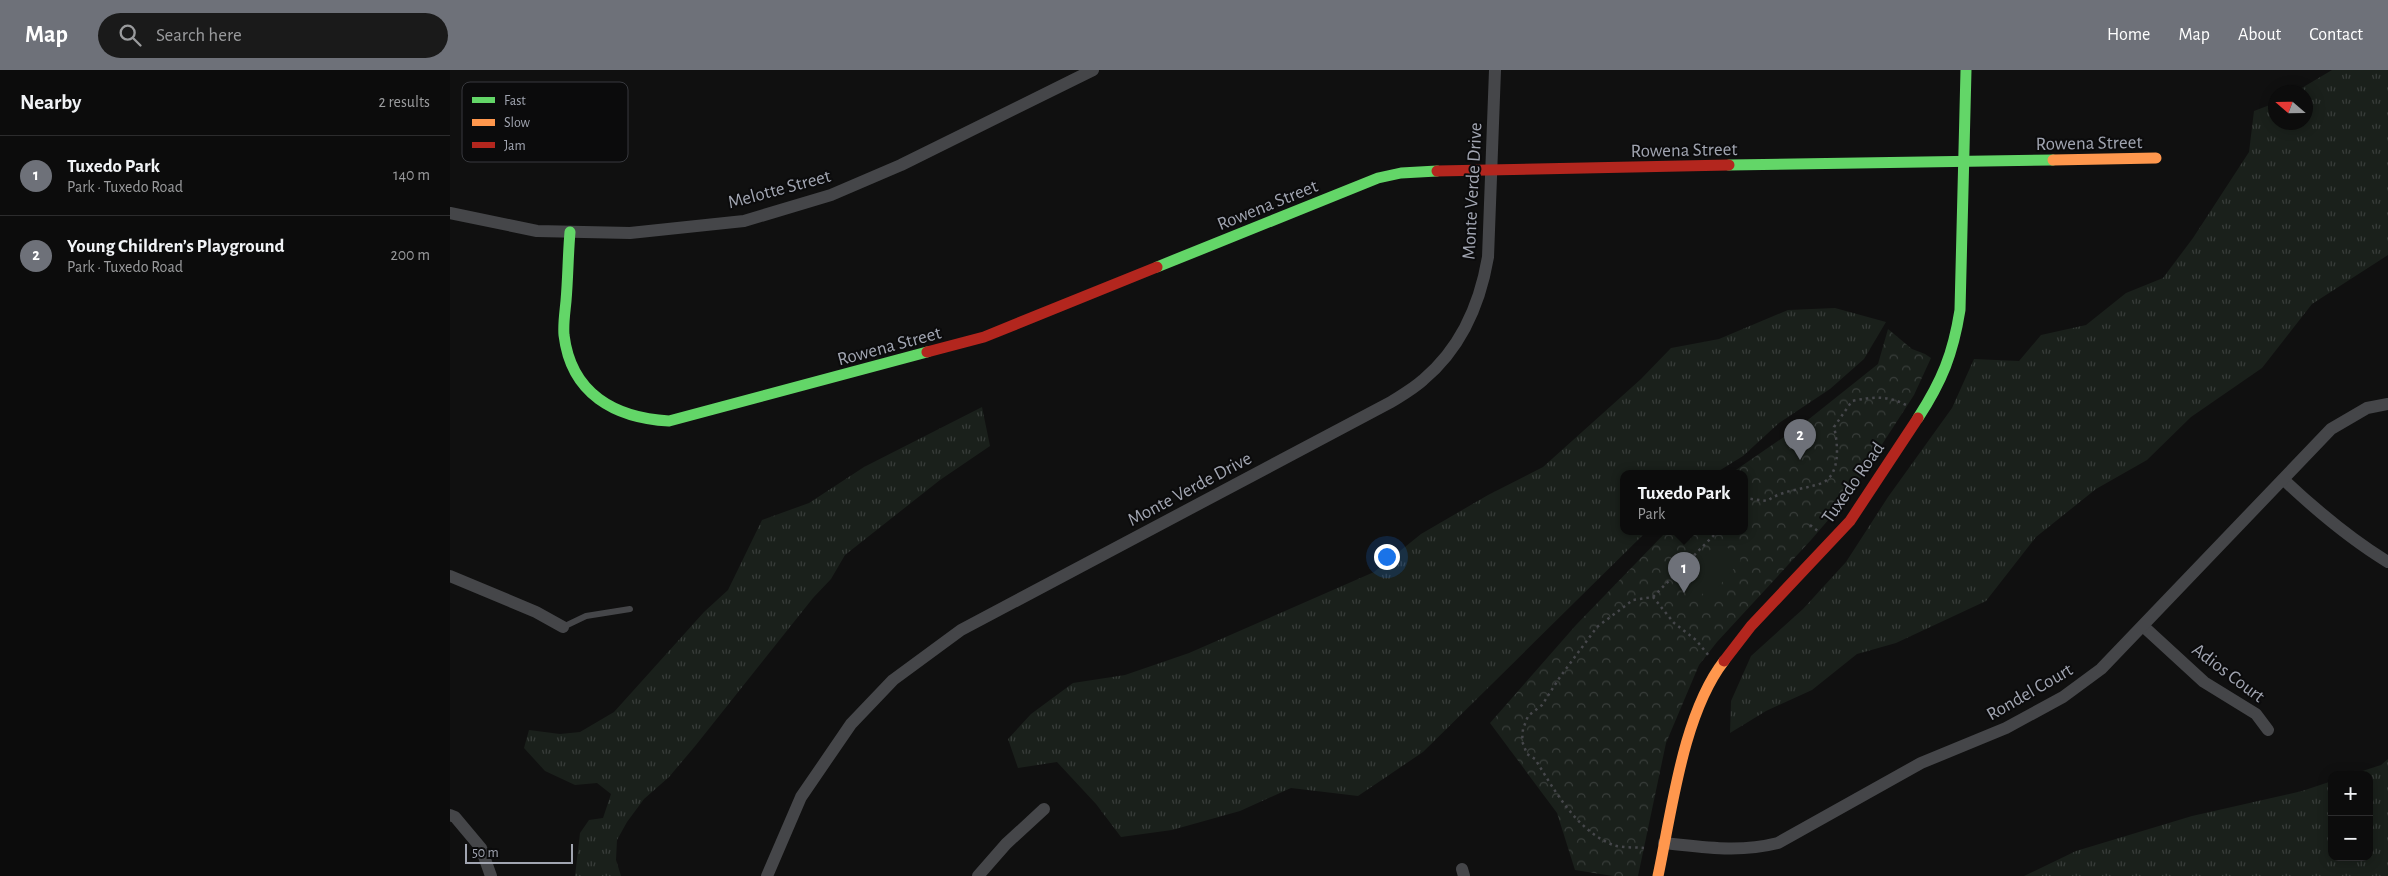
<!DOCTYPE html>
<html lang="en">
<head>
<meta charset="utf-8">
<style>
  :root { --surface:#0c0c0c; --page:#1a1a1a; --text:#f1f3f6; --muted:#9a9b9d; --line:#2c2c2d; --accent:#6e7179 }
  body { margin:0; font-family:"Alegreya Sans",sans-serif; background:var(--page); color:var(--text) }
  .controls { position:absolute; right:15px; bottom:15px; display:grid; overflow:hidden; border-radius:10px; box-shadow:0 2px 12px #0003 }
  .controls button { width:45px; height:45px; display:grid; place-items:center; padding:0; border:0; border-bottom:1px solid var(--line); background:var(--surface); color:var(--text); font:25px sans-serif }
  .compass { position:absolute; left:1818px; top:15px; width:45px; height:45px; border-radius:50%; background:var(--surface); box-shadow:0 2px 12px #0003; rotate:290deg }
  .scale { position:absolute; left:15px; bottom:12px; width:108px; box-sizing:border-box; padding-left:5px; border:2px solid #a1a5b1; border-top:0; font-size:14px; line-height:18px; white-space:nowrap; color:#a1a5b1; -webkit-text-stroke:4px #0b0b0c; paint-order:stroke }
  .you { position:absolute; left:936px; top:486px; width:18px; height:18px; margin:-12px; border:4px solid #fff; border-radius:50%; background:#1a73e8; box-shadow:0 0 0 8px #1a73e833 }
  .badge { display:grid; place-items:center; width:32px; height:32px; border-radius:50%; background:var(--accent); color:#fff; font-size:16px; font-weight:700 }
  .pin { position:absolute; translate:-50% -41px; filter:drop-shadow(0 1px 2px #0008) }
  .pin::after { content:''; position:absolute; top:26px; width:18px; height:15px; background:inherit; clip-path:polygon(0 0,100% 0,50% 100%) }
  .popup { position:absolute; left:1170px; top:400px; width:128px; height:65px; box-sizing:border-box; display:grid; place-content:center; border-radius:10px; background:var(--surface); filter:drop-shadow(0 1px 4px #0005); font-size:16px; white-space:nowrap; color:var(--muted) }
  .popup b { font-size:19px; color:var(--text) }
  .popup::after { content:''; position:absolute; left:50%; top:100%; margin-left:-10px; border:10px solid transparent; border-top-color:var(--surface) }
  .list { margin:0; padding:0; list-style:none }
  h2 { display:flex; justify-content:space-between; align-items:center; height:65px; margin:0; padding:0 20px; font-size:21px }
  h2 small { font-size:16px; font-weight:400; color:var(--muted) }
  .list li { display:grid; grid-template-columns:32px 1fr auto; gap:15px; align-items:center; box-sizing:border-box; height:80px; padding:0 20px; border-top:1px solid var(--line) }
  .list b { display:block; font-size:19px; white-space:nowrap }
  .list p { margin:0; font-size:16px; white-space:nowrap; color:var(--muted) }
  .list em { font-size:16px; font-style:normal; color:var(--muted) }
  .icon { flex:none; width:28px; height:28px; fill:none; stroke:currentColor; stroke-width:2; stroke-linecap:round; stroke-linejoin:round }
  .map { position:relative; flex:none; width:1938px; height:806px; overflow:hidden }
  header { display:flex; align-items:center; gap:30px; box-sizing:border-box; height:70px; padding:0 25px; background:var(--accent); color:#fff }
  header strong { font-size:24px }
  nav { display:flex; gap:28px; margin-inline-start:auto; font-size:18px }
  .search { width:350px; height:45px; background:var(--page); display:flex; align-items:center; gap:12px; box-sizing:border-box; padding:0 18px; border-radius:28px; color:var(--muted); font-size:19px }
  main { display:flex }
  aside { flex:1; background:var(--surface) }
  .map>svg:first-child { display:block }
  .grass { fill:url(#grass-tufts) }
  .forest { fill:url(#forest-crowns) }
  .pitch { fill:#1a201b }
  .lines { fill:none; stroke-linecap:round; stroke-linejoin:round }
  .path { stroke:#46474b; stroke-width:2.5; stroke-dasharray:2.5 4; stroke-linecap:butt }
  .lane { stroke:#454649; stroke-width:6 }
  .street { stroke:#454649; stroke-width:12 }
  .fast { stroke:#63d668; stroke-width:11 }
  .slow { stroke:#ff974d; stroke-width:11 }
  .jam { stroke:#b3261e; stroke-width:11 }
  .labels { text-anchor:middle; stroke-width:4; stroke-linejoin:round; paint-order:stroke }
  .street-label { font-size:19px; fill:#a1a5b1; stroke:#0b0b0c }
  .key { fill:#0b0b0c; stroke:#38393e; stroke-width:1 }
  .key-label { font-size:14px; fill:#a1a5b1 }
</style>
</head>
<body>
<header>
<strong>Map</strong>
<div class="search"><svg class="icon" aria-label="search" viewBox="0 0 24 24"><circle cx="10" cy="10" r="6"/><path d="M15 15l6 6"/></svg>Search here</div>
<nav><a>Home</a><a>Map</a><a>About</a><a>Contact</a></nav>
</header>
<main>
<aside>
<h2>Nearby<small>2 results</small></h2>
<ul class="list">
<li><span class="badge">1</span><div><b>Tuxedo Park</b><p>Park · Tuxedo Road</p></div><em>140 m</em></li>
<li><span class="badge">2</span><div><b>Young Children’s Playground</b><p>Park · Tuxedo Road</p></div><em>200 m</em></li>
</ul>
</aside>
<div class="map">
<svg width="1938" height="806" viewBox="0 0 1938 806">
  <defs>
    <pattern id="grass-tufts" width="24" height="20" patternUnits="userSpaceOnUse" patternTransform="scale(1.25)"><rect width="24" height="20" fill="#1a201b"/><path d="M3 7l-1-3M5 7V3M7 7l1-3M15 17l-1-3M17 17v-4M19 17l1-3" fill="none" stroke="#383d3a"/></pattern>
    <pattern id="forest-crowns" width="20" height="18" patternUnits="userSpaceOnUse" patternTransform="scale(1.25)"><rect width="20" height="18" fill="#1a201b"/><path d="M2 6a3 3 0 1 1 6 0M12 15a3 3 0 1 1 6 0" fill="none" stroke="#383d3a"/></pattern>
  </defs>
  <rect width="100%" height="100%" fill="#101010"/>
  <g class="grass">
    <path d="M1882,0H1938V185L1862,234L1812,298L1741,347L1697,390L1646,419L1586,467L1536,531L1446,573L1407,584L1362,620L1316,641L1280,663L1281,631L1301,586L1353,539L1396,492L1438,427L1502,338L1524,289L1569,291L1591,265L1636,255L1676,223L1713,208L1743,168L1799,82L1804,41L1825,33L1826,52H1856V22H1845Z"/>
    <path d="M1385,238L1436,252L1414,289L1380,319L1329,353L1293,386L1264,404H1174V462H1196L973,682L908,726L841,718L790,741L722,760L671,767L646,734L607,692L568,698L558,669L581,644L623,613L675,605L739,583L924,502L971,464L1038,425L1093,397L1191,309L1221,278L1269,269L1338,240Z"/>
    <path d="M532,337L540,376L490,410L395,485L381,509L363,528L246,675L219,707L194,729L177,752L167,770L166,790L171,806H125L130,763L139,750L153,748L161,724L147,713L125,715L95,701L74,678L79,660L110,664L130,662L164,642L254,542L278,520L312,450L359,433L414,397Z"/>
    <path d="M1938,689V806H1574L1626,781L1742,746L1852,721L1882,711V787H1919V705H1900L1931,695Z"/>
  </g>
  <path class="forest" d="M1438,259L1462,279L1475,284L1481,288L1464,325L1398,427L1361,470L1267,572L1249,595L1216,673L1188,806H1163L1125,800L1107,743L1040,653L1126,555L1216,462H1294V404H1280L1354,353L1428,294Z"/>
  <path class="pitch" d="M1269,470L1291,490L1258,529L1236,508Z"/>
  <g class="lines">
    <g class="path">
      <path d="M1294,428L1317,431C1334,419 1353,420 1372,413C1391,405 1388,373 1384,357L1402,331C1422,327 1437,325 1456,335"/>
      <path d="M1360,455L1368,461"/>
      <path d="M1203,527L1267,462"/>
      <path d="M1194,778C1184,777 1171,778 1163,775C1126,760 1105,721 1085,689L1077,684L1072,671L1073,659L1078,646L1092,635L1110,607L1147,557L1183,530L1203,527L1224,553L1246,570L1259,586"/>
    </g>
    <path class="lane" d="M113,557L136,546L180,539"/>
    <g class="street">
      <path d="M0,143L87,161L180,163L294,151L381,125L451,95L643,0"/>
      <path d="M1834,410C1867,441 1900,469 1938,492"/>
      <path d="M0,506L86,542L113,557"/>
      <path d="M1693,556L1754,612L1806,644L1818,660"/>
      <path d="M0,745L5,747L31,778L41,806"/>
      <path d="M1214,773C1254,777 1288,783 1328,773L1471,693L1556,658L1613,627L1651,599L1881,359L1917,338L1938,334"/>
      <path d="M1012,799L1014,806"/>
      <path d="M317,806L351,727L401,654L443,610L511,560L941,332C952,325 963,319 973,310C1010,279 1030,234 1038,187L1045,0"/>
      <path d="M528,806L556,774L594,739"/>
    </g>
    <g class="fast">
      <path d="M1279,95L1603,90"/>
      <path d="M120,162C118,185 118,208 116,231C115,242 113,254 114,265C121,324 165,348 219,351L477,282"/>
      <path d="M707,197L928,108L951,103L987,101"/>
      <path d="M1468,348C1492,311 1503,284 1510,240L1516,0"/>
    </g>
    <g class="slow">
      <path d="M1603,90L1706,88"/>
      <path d="M1208,806C1222,740 1233,644 1274,591"/>
    </g>
    <g class="jam">
      <path d="M987,101L1279,95"/>
      <path d="M477,282L534,267L707,197"/>
      <path d="M1274,591L1301,556L1400,451L1468,348"/>
    </g>
  </g>
  <g class="labels">
    <g class="street-label">
      <text transform="translate(1639 72) rotate(-1)" y="7">Rowena Street</text>
      <text transform="translate(1234 79) rotate(-1)" y="7">Rowena Street</text>
      <text transform="translate(329 118) rotate(-15)" y="7">Melotte Street</text>
      <text transform="translate(1021 121) rotate(-87)" y="7">Monte Verde Drive</text>
      <text transform="translate(817 134) rotate(-22)" y="7">Rowena Street</text>
      <text transform="translate(439 275) rotate(-15)" y="7">Rowena Street</text>
      <text transform="translate(1402 412) rotate(-55)" y="7">Tuxedo Road</text>
      <text transform="translate(739 418) rotate(-28)" y="7">Monte Verde Drive</text>
      <text transform="translate(1779 602) rotate(37)" y="7">Adios Court</text>
      <text transform="translate(1579 621) rotate(-30)" y="7">Rondel Court</text>
    </g>
  </g>
  <rect x="12" y="12" width="166" height="80" rx="8" class="key"/>
  <rect x="22" y="27" width="23" height="6" fill="#63d668"/>
  <rect x="22" y="49" width="23" height="7" fill="#ff974d"/>
  <rect x="22" y="72" width="23" height="6" fill="#b3261e"/>
  <g class="key-label">
    <text x="54" y="35">Fast</text>
    <text x="54" y="57">Slow</text>
    <text x="54" y="80">Jam</text>
  </g>
</svg>
<div class="controls">
<button>+</button>
<button>−</button>
</div>
<svg class="compass" viewBox="-18 -18 36 36"><path d="M0-13l5 13h-10z" fill="#e53935"/><path d="M0 13l5-13h-10z" fill="#9a9b9d"/></svg>
<div class="scale">50 m</div>
<div class="you"></div>
<div class="pin badge" style="left:1234px;top:523px">1</div>
<div class="popup"><b>Tuxedo Park</b>Park</div>
<div class="pin badge" style="left:1350px;top:390px">2</div>
</div>
</main>
</body>
</html>
